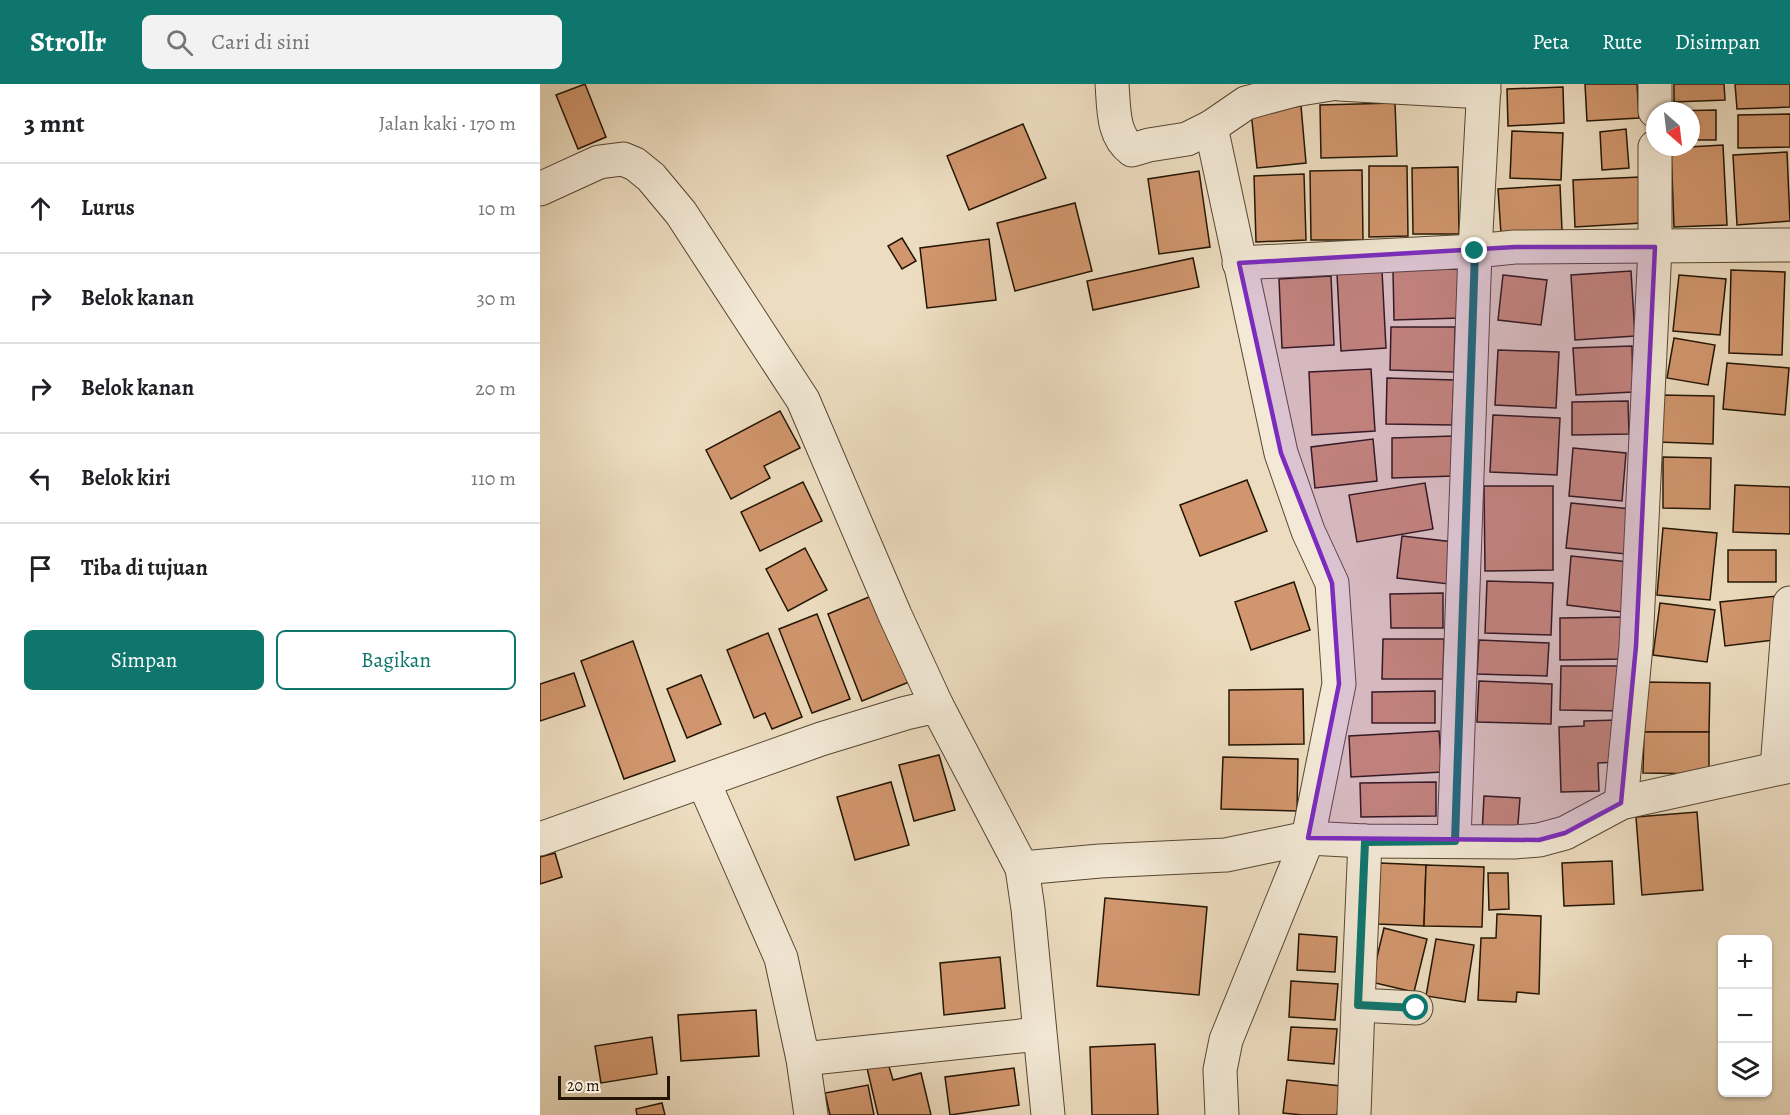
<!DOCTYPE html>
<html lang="id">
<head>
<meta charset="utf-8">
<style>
  :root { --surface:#fff; --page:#f2f2f2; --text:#202124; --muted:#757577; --line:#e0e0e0; --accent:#0f766e }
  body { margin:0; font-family:Alegreya,serif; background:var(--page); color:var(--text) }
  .controls { position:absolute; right:18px; bottom:18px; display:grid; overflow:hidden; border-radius:9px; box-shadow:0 2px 4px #0004 }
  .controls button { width:54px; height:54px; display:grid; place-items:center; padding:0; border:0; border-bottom:2px solid var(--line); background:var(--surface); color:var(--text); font:30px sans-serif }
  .compass { position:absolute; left:1106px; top:18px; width:54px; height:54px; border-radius:50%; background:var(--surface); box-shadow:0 2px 4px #0004; rotate:152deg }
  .scale { position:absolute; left:18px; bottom:15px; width:112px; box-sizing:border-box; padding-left:6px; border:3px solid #231403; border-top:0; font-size:16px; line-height:21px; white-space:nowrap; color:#231403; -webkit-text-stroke:4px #f3e9d6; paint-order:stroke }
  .stop { position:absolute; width:18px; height:18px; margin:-14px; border:4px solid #0f766e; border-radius:50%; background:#fff }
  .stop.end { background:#0f766e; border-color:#fff; box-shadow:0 2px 6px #0008 }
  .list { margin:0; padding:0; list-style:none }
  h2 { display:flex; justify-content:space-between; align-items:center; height:78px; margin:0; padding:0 24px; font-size:26px }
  h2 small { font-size:20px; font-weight:400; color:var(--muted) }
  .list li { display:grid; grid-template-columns:39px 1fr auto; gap:18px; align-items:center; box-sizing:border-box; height:90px; padding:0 24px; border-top:2px solid var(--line) }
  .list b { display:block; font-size:22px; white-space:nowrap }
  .list em { font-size:20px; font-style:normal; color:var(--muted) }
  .actions { display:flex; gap:12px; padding:18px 24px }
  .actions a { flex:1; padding:14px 0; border:2px solid var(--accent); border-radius:9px; text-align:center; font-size:21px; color:var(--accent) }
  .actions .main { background:var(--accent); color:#fff }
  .icon { flex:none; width:33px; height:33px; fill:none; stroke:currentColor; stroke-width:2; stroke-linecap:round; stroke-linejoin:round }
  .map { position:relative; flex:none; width:1250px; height:1031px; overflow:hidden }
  header { display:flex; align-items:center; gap:36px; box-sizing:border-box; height:84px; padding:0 30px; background:var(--accent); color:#fff }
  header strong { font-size:28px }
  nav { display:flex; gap:33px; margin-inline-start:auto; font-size:21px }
  .search { width:420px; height:54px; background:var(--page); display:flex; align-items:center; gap:15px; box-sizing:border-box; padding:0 21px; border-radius:9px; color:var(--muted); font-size:22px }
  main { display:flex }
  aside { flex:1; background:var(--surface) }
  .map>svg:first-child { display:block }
  .building { fill:#d1966d; stroke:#231403; stroke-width:1.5 }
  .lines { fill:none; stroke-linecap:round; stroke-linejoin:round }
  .minor-casing { stroke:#564632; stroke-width:35 }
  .minor { stroke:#f3e9d6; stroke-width:33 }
  .route { stroke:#0f766e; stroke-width:8 }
  .marked { fill:#7b2cbf; fill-opacity:0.2; stroke:#7b2cbf; stroke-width:4.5; stroke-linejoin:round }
</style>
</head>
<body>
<header>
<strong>Strollr</strong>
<div class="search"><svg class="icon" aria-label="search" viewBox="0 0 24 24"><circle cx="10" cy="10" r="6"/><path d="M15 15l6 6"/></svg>Cari di sini</div>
<nav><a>Peta</a><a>Rute</a><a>Disimpan</a></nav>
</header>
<main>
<aside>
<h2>3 mnt<small>Jalan kaki · 170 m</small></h2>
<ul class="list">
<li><svg class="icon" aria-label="ahead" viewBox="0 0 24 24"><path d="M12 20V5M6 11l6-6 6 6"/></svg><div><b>Lurus</b></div><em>10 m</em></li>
<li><svg class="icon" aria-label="right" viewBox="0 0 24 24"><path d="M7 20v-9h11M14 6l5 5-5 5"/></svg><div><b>Belok kanan</b></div><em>30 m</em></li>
<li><svg class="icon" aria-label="right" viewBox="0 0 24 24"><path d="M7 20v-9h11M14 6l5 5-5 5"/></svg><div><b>Belok kanan</b></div><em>20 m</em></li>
<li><svg class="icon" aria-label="left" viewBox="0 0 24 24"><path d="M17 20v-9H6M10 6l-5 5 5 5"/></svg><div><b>Belok kiri</b></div><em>110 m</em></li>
<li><svg class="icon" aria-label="arrive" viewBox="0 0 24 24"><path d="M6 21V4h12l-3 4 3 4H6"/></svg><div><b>Tiba di tujuan</b></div></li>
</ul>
<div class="actions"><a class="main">Simpan</a><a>Bagikan</a></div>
</aside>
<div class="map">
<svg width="1250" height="1031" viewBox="0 0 1250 1031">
  <rect width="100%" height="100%" fill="#edddc0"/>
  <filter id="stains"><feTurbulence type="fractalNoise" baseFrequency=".00333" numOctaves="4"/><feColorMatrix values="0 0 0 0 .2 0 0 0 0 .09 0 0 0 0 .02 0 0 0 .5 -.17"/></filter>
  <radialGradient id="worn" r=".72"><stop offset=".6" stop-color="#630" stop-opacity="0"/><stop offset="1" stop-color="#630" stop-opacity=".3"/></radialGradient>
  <g class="building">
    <path d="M45,0L66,53L38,65L16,11Z"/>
    <path d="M1045,0H1097L1099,34L1047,37Z"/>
    <path d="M1134,0H1184L1185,16L1134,18Z"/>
    <path d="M1195,0H1250V23L1197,25Z"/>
    <path d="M1023,3L1024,39L968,42L967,5Z"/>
    <path d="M855,19L857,72L781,74L780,21Z"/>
    <path d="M761,22L766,79L717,84L711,28Z"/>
    <path d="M1176,26V56H1151V27H1129Z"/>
    <path d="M1250,30V63L1198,64V31Z"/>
    <path d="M483,40L506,94L429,126L407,72Z"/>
    <path d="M1086,45L1089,84L1062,86L1060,48Z"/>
    <path d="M972,47L1023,49L1021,96L970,94Z"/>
    <path d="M1183,61L1187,141L1134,143L1131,64Z"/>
    <path d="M1247,68L1250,137L1197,141L1193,71Z"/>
    <path d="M829,82H867L868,152L829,153Z"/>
    <path d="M918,83L919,150H873L872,84Z"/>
    <path d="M822,86L823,156H771L770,87Z"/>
    <path d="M659,87L670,163L619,170L608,95Z"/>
    <path d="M764,90L766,156L716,158L714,92Z"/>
    <path d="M1100,93L1102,139L1035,143L1033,96Z"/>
    <path d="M1020,101L1022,146L961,150L958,105Z"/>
    <path d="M535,119L552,187L475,207L457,139Z"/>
    <path d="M362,154L376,177L362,185L348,162Z"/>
    <path d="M449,155L456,216L387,224L380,164Z"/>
    <path d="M653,174L659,203L553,226L547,197Z"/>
    <path d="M920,185V234L854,236L853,186Z"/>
    <path d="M1191,186L1245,188L1242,271L1189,269Z"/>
    <path d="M842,187L846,264L801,267L797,190Z"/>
    <path d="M1091,187L1095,252L1035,256L1031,191Z"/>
    <path d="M963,191L1007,196L1001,241L958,236Z"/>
    <path d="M1139,191L1186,195L1180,251L1133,247Z"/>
    <path d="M791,192L794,261L742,264L739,195Z"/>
    <path d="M851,243H915L914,288L850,286Z"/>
    <path d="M1134,254L1175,261L1168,301L1127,294Z"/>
    <path d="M1092,262L1093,308L1036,311L1033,264Z"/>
    <path d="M958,266L1019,268L1016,324L955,321Z"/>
    <path d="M1187,279L1249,284L1245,331L1183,325Z"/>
    <path d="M831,285L835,347L772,351L769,288Z"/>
    <path d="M847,294L914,296L912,341L846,340Z"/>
    <path d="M1119,311L1174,312L1173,360L1118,358Z"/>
    <path d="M1088,317L1089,350L1032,351V318Z"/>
    <path d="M240,327L260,364L224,382L230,394L191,415L166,366Z"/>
    <path d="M953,331L1020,334L1017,391L950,388Z"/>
    <path d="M913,352L914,392L852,394V354Z"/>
    <path d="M833,355L837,397L775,404L771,363Z"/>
    <path d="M1033,364L1086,369L1082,417L1029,412Z"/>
    <path d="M1123,373L1171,374L1170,425L1123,424Z"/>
    <path d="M707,396L727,447L660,472L640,421Z"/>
    <path d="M263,398L282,437L220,467L201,428Z"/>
    <path d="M885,399L893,445L817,458L809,411Z"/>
    <path d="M1195,401L1250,403V450L1193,448Z"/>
    <path d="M944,402H1013V486L945,487Z"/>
    <path d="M1031,419L1091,425L1086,470L1026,464Z"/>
    <path d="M1123,444L1177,449L1170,516L1117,511Z"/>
    <path d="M862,452L914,458L909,500L857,494Z"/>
    <path d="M265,464L287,506L248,527L226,485Z"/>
    <rect x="1188" y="466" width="48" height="32"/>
    <path d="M1031,472L1089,478L1083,528L1027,521Z"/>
    <path d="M947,497L1013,499L1011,551L945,549Z"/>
    <path d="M754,498L770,546L711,566L695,518Z"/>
    <path d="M341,508L374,596L322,617L288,530Z"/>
    <path d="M903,509V544H851L850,510Z"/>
    <path d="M1237,512L1242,555L1185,562L1180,518Z"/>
    <path d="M1120,519L1175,526L1167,578L1113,571Z"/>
    <path d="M277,530L310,615L272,629L239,545Z"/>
    <path d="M1084,533L1085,575L1020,576V534Z"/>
    <path d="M228,549L262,633L232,645L225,629L214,634L187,566Z"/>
    <path d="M843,555H904L903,595H842Z"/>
    <path d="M939,556L1009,559L1007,592L937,590Z"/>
    <path d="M93,557L135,677L84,695L41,577Z"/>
    <path d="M1021,582H1085L1084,627L1020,626Z"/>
    <path d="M34,589L45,622L0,637V600Z"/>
    <path d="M161,591L181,640L147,654L127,605Z"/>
    <path d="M939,597L1012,600L1011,640L937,638Z"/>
    <path d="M1104,598L1170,599L1169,648H1104Z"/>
    <path d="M763,605L764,660L689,661V606Z"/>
    <path d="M895,607V639H832V608Z"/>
    <path d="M1077,636L1078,678L1058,679L1059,707L1021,708L1019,643L1044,642V637Z"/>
    <path d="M899,647L902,688L811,693L809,652Z"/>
    <path d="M1104,648H1169V690L1103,689Z"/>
    <path d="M399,671L415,726L374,737L359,681Z"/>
    <path d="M683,673L758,675L757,727L681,725Z"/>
    <path d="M351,698L369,761L315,776L297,713Z"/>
    <path d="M896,698V732L821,733L820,699Z"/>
    <path d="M944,712L980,714L977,752L942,750Z"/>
    <path d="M1157,728L1163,806L1102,811L1096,733Z"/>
    <path d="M15,769L22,793L0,800V773Z"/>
    <path d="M1072,777L1074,820L1024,822L1022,779Z"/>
    <path d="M840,779L886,781L884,842L838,840Z"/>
    <path d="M886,781L944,783L942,843L884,842Z"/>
    <path d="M948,789H968L969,825L949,826Z"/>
    <path d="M565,814L667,823L659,911L557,902Z"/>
    <path d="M957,830L1001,832L999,910L977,908L976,918L938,916L941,854H956Z"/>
    <path d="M844,844L887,855L874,908L831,898Z"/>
    <path d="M759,850L797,853L795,888L757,886Z"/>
    <path d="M896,855L934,861L925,918L886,912Z"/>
    <path d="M460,873L465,924L404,931L400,879Z"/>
    <path d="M751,897L798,900L795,936L749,933Z"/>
    <path d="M216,926L219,972L141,977L138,931Z"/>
    <path d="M751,943L797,945L794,980L748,976Z"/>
    <path d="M112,953L117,990L61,999L55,962Z"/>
    <path d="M615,960L618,1031H552L550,963Z"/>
    <path d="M348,979L353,996L381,989L391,1031H338L327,984Z"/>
    <path d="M474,984L479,1021L410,1031L405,993Z"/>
    <path d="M747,996L801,1002L797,1031H762L743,1029Z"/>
    <path d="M328,1001L334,1031H290L285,1009Z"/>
    <path d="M122,1019L125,1031H97L96,1025Z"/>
  </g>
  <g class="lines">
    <g class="minor-casing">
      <g id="minor">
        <path d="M572,0C574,24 572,51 592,66L609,61L647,55L671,43L706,19L754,6L791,0"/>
        <path d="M799,0L944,8"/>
        <path d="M1115,27V0"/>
        <path d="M671,43L741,369L768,447L792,499L799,600L768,754L686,956L680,986L682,1031"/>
        <path d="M0,105L59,78L83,75L95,80L111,93L141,129L263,316L355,531L397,622"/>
        <path d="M699,179L935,167L975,163L1250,161"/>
        <path d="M1237,684L1250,519"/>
        <path d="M164,699L241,874L263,975L271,1031"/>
        <path d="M1081,719L1096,562L1115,163V63"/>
        <path d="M0,755L281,655L366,629L397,622L482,784L560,777L686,771L768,754L825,757L974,758L999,756L1025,749L1081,719L1250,682"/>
        <path d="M825,757L818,921L876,924"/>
        <path d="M914,757L935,167L944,0"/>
        <path d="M482,784L488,825L508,1031"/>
        <path d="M263,975L499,950"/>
        <path d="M814,1031L818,921"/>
      </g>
    </g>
    <use href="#minor" class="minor"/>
  </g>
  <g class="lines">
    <path class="route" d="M876,924L818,921L825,758L915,757L935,167"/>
  </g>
  <path class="marked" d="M975,163H1115L1096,562L1081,719L1025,749L999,756L768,754L799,600L792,499L741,369L699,179Z"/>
  <rect width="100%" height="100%" filter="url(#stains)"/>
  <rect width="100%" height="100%" fill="url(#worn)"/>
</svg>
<div class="controls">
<button>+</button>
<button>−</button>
<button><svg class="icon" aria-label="layers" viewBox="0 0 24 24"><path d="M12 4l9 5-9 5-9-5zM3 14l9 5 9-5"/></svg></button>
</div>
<svg class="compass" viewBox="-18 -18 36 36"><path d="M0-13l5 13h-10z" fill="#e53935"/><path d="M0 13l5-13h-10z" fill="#757577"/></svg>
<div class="scale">20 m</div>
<div class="stop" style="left:876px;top:924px"></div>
<div class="stop end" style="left:935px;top:167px"></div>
</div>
</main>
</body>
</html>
